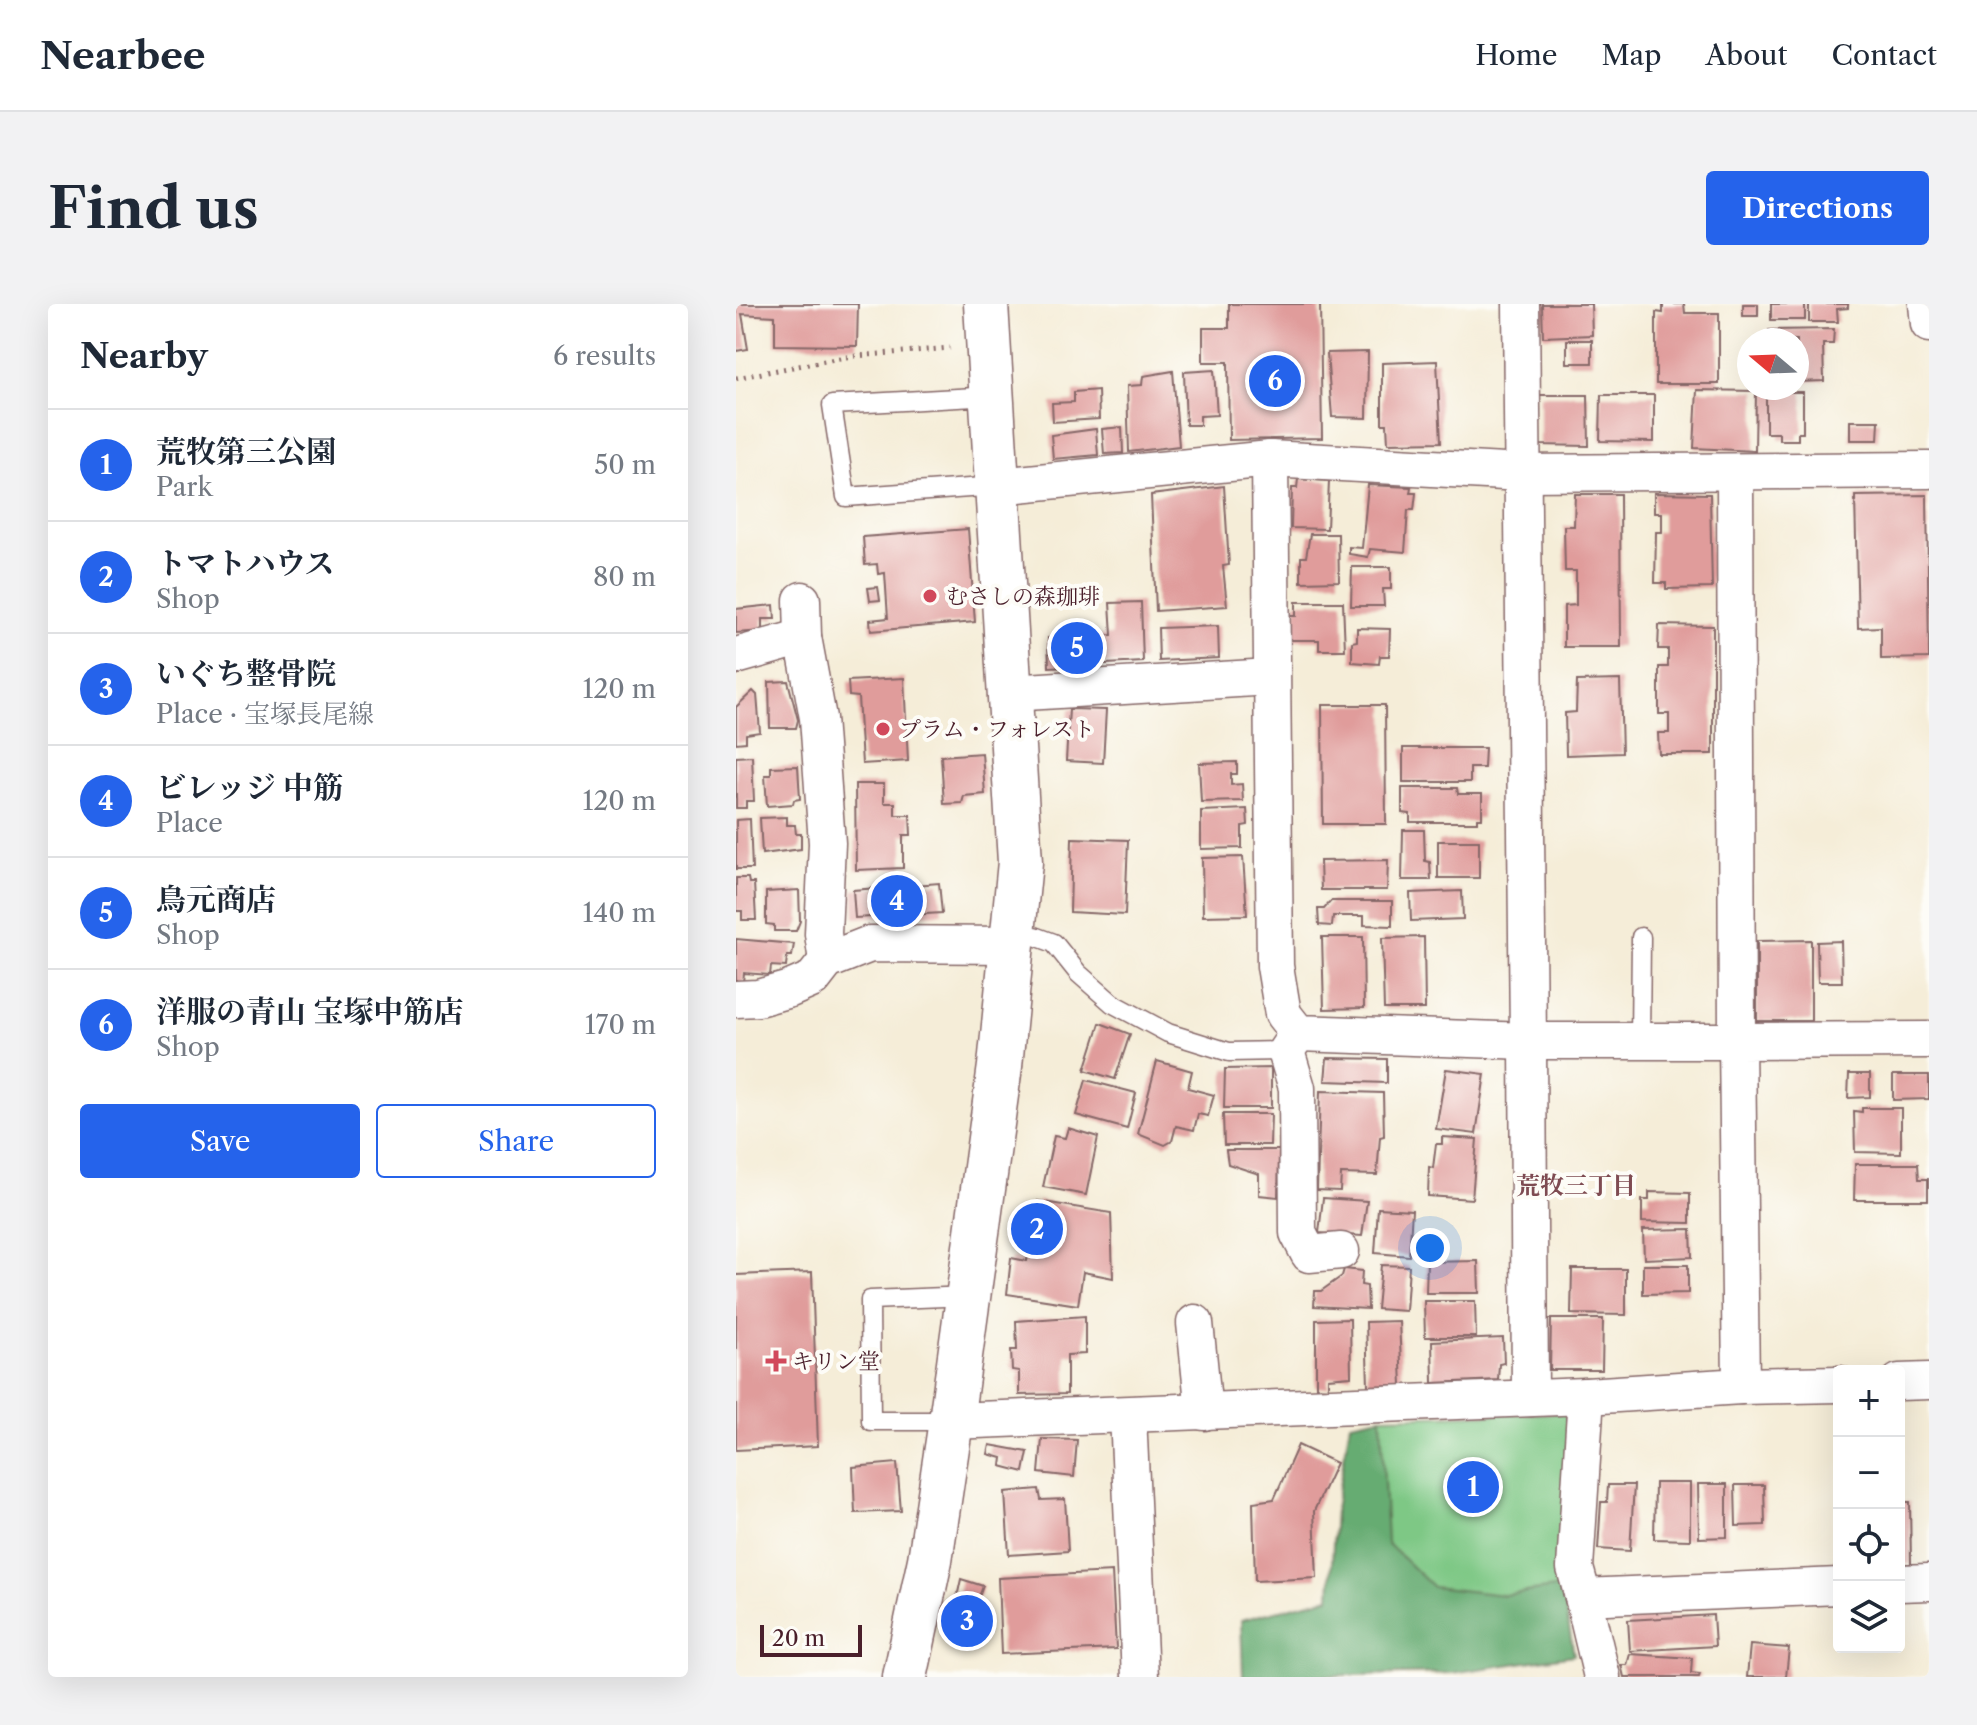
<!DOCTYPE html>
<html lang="en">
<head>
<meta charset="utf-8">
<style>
  :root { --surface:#fff; --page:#f2f2f3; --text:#1f2937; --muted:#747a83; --line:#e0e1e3; --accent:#2563eb }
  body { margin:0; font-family:"Libre Caslon Text","Noto Serif JP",serif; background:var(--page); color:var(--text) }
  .controls { position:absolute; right:24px; bottom:24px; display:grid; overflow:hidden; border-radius:8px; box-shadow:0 8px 32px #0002 }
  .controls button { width:72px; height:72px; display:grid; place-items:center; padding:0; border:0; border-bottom:2px solid var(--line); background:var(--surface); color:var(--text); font:40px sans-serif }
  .compass { position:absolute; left:1001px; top:24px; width:72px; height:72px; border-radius:50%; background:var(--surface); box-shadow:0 8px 32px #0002; rotate:289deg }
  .scale { position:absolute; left:24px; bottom:20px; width:102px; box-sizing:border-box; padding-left:8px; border:4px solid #4a1f2b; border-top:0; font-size:22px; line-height:28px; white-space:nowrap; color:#4a1f2b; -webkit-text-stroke:6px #fdfcf7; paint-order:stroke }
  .you { position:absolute; left:694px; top:944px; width:28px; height:28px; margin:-20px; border:6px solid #fff; border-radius:50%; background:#1a73e8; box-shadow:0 0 0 12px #1a73e833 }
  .badge { display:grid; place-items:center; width:52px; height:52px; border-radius:50%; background:var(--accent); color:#fff; font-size:26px; font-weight:700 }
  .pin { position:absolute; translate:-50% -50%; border:4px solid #fff; box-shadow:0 2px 8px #0006 }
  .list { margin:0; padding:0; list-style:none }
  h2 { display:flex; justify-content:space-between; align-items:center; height:104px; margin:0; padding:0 32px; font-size:34px }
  h2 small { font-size:26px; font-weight:400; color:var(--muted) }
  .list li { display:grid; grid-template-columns:52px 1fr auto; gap:24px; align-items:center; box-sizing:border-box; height:112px; padding:0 32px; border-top:2px solid var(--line) }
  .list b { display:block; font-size:30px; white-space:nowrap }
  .list p { margin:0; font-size:26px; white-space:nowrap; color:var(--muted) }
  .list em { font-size:26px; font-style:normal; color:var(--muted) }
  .actions { display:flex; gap:16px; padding:24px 32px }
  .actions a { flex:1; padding:18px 0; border:2px solid var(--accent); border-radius:8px; text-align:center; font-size:28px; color:var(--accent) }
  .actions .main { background:var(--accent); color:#fff }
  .icon { flex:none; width:44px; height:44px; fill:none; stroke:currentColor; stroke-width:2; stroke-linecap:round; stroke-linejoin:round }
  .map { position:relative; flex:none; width:1193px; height:1373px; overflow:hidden; border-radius:8px }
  header { display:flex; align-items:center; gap:48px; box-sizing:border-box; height:112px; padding:0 40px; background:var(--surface); border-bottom:2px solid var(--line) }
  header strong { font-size:38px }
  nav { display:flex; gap:44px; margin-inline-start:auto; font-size:28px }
  .intro { display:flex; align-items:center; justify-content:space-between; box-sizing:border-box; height:192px; padding:0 48px }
  h1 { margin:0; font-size:56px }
  .button { padding:20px 36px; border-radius:8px; background:var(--accent); color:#fff; font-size:28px; font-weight:700 }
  main { display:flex; gap:48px; padding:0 48px }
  aside { flex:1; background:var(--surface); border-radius:8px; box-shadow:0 8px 32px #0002 }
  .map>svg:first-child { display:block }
  .green { fill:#7ec885; stroke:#647458; stroke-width:2 }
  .forest { fill:#66ac72; stroke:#58664e; stroke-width:2 }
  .building { fill:#e09c9b }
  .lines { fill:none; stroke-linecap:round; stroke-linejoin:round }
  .service-casing { stroke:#866768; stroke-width:21 }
  .minor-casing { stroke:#866768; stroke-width:39 }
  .tertiary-casing { stroke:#866768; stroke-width:47 }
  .path { stroke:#866768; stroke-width:5; stroke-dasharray:2 6; stroke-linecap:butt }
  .service { stroke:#fff; stroke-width:18 }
  .minor { stroke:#fff; stroke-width:36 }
  .tertiary { stroke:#fff; stroke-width:44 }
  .poi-dot { fill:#d1495b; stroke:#fdfcf7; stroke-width:3 }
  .labels { text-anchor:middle; stroke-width:8; stroke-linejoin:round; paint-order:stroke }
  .poi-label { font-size:22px; fill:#4a1f2b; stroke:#fdfcf7; text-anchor:start }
  .neighbourhood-label { font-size:24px; font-weight:bold; fill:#7e4b52; stroke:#fdfcf7 }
</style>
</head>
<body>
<header>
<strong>Nearbee</strong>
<nav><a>Home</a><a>Map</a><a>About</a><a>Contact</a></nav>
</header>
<div class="intro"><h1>Find us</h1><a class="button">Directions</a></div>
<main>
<aside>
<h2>Nearby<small>6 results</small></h2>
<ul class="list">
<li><span class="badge">1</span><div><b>荒牧第三公園</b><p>Park</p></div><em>50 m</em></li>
<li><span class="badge">2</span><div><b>トマトハウス</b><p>Shop</p></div><em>80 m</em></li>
<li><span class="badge">3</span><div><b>いぐち整骨院</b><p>Place · 宝塚長尾線</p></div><em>120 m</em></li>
<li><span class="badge">4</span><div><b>ビレッジ 中筋</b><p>Place</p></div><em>120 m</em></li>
<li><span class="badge">5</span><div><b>鳥元商店</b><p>Shop</p></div><em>140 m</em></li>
<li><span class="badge">6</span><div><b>洋服の青山 宝塚中筋店</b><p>Shop</p></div><em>170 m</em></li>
</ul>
<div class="actions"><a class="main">Save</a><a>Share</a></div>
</aside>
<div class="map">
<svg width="1193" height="1373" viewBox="0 0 1193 1373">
  <rect width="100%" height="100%" fill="#fdfcf7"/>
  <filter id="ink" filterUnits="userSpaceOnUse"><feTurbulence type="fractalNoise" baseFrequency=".0125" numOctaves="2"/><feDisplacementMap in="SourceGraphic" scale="16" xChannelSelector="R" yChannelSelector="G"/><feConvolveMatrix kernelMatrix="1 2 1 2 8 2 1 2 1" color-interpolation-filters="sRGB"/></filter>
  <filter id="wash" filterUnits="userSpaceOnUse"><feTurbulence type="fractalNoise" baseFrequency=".006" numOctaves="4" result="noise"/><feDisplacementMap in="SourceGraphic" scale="32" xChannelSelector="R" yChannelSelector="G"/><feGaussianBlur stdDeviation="1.8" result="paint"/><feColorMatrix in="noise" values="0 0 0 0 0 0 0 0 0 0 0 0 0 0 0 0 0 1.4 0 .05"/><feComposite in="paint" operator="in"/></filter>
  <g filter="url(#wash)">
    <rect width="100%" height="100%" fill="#f5edd8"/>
    <path class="green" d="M828,1109L833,1120L825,1274L832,1319L735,1324L643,1246L645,1113Z"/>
    <path class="forest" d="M645,1113L651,1239L697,1283L768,1291L826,1283L838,1351L716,1369L507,1373L505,1316L594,1293L599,1206L614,1119Z"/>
    <g id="blocks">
      <g class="building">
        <path d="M0,0H122L121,42L39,41V12L6,10L12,45L0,47Z"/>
        <path d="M493,0H584L586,134L493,136L492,58H467V24H493Z"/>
        <path d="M806,0H855L856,31L807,33Z"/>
        <path d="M927,0H948L949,9H983V80H920V8L927,9Z"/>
        <rect x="1007" y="0" width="15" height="12"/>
        <rect x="1035" y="0" width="34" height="16"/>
        <path d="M1073,0H1112V4L1101,5L1102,18H1073Z"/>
        <path d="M1098,25L1097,40H1087L1088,77L1061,78V36H1033V26Z"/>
        <rect x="831" y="36" width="25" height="23"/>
        <path d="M632,48L631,114L596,113L591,49Z"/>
        <path d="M701,57L705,138L652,139L651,120H646V59Z"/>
        <path d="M478,66L481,111L464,112V121H450L448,68Z"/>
        <path d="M437,67L443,142L393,148L391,82L406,81L407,72Z"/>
        <path d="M362,86L363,115L317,118L316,99L338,98V88Z"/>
        <path d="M961,86L1020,87L1019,147L958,144Z"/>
        <path d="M1030,88H1067V129H1062V136H1043V129H1030Z"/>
        <path d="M804,91H852L853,142L804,141Z"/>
        <path d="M865,91H918V138L864,137Z"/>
        <path d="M1114,117H1143L1142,136H1114Z"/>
        <path d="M386,123L387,149L368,150L366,125Z"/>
        <path d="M360,125L362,151L317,155L315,131Z"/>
        <path d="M562,175L593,177L591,225L555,224L556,184H561Z"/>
        <path d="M632,181L675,183L674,189H680L678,206H672L669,248L634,245L632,253L613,250V243L626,244Z"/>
        <path d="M488,182L493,261L487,262L491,302L420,307L415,191Z"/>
        <path d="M918,189L974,190L976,284L930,285V279H919L920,228H926V209H918Z"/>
        <path d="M839,190H884L885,343H828V302L840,301V267H829L828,222H838Z"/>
        <path d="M1191,191L1193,354L1145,355V323L1122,324L1119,192Z"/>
        <path d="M232,225L239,318L135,327L134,316L152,314L149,269L142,270L141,260L129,261L127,233Z"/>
        <path d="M574,230H602L603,277L565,278V253H570Z"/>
        <path d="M616,263H655V285H647L648,302H615Z"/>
        <path d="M142,283L144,296L134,297L132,284Z"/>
        <path d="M405,298L407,358L313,363L312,334L376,331L374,299Z"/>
        <path d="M560,298H607L609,346H583V336H554V312H560Z"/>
        <path d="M38,301L39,315H27V327L0,329V305Z"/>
        <path d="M923,321L977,322V450H923L922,429H933V410H923V363H932V345H922Z"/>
        <path d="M482,322L483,354L423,357L422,324Z"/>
        <path d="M621,324L654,325L653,352H644L643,360L616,358V338L621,337Z"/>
        <path d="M168,374L172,457L126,460L122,393L113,392L112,377Z"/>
        <path d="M884,376L886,449L830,451L829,409L840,408L841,377Z"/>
        <path d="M52,377L62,416L60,424H34L33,378Z"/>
        <path d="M17,387L21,391L24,428L10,430V438L0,439V403Z"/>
        <path d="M586,401H649L650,520H587Z"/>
        <path d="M333,405L370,406L367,459L330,457Z"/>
        <path d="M667,444H749L748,464H734V478H667Z"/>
        <path d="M246,449L249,490L228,492L226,499L208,500L205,452Z"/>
        <path d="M16,452L18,497H10V504H0V453Z"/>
        <path d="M501,458V470H495V481L506,480L507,497L465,498L463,459Z"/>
        <path d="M62,462L64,495L58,496L57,500L31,502L29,471H35V463Z"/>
        <path d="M119,480H148V499H159V511H174L175,531H167V564L120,566Z"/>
        <path d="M666,484H721L722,490H746V514H741V518H674V510L666,509Z"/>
        <path d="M511,505L512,521L506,522V544L465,545V507Z"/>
        <path d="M51,513V521H59L60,530H65V545L26,550L24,514Z"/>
        <path d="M14,515L16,565H0V516Z"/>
        <path d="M667,526H688L689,557L694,558L695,576H666Z"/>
        <path d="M336,534L392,536L389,611L334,608Z"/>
        <rect x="702" y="537" width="41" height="37"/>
        <path d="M507,553L511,611L467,612L466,554Z"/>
        <path d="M652,556L651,586H585L584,557Z"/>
        <path d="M0,574H12L13,579H18L20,616H6V607H0Z"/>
        <path d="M203,579L206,609L119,614L117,586Z"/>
        <path d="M63,586L64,617L60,627H38V621L30,620V588Z"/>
        <path d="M726,587L727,615L675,617L674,589Z"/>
        <path d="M595,597H656V622L628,621V612H597L596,622L583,621L582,605H588Z"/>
        <path d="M586,633H627L628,704L588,705Z"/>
        <path d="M688,633L689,705H648L646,634Z"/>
        <path d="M0,635L58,640L56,652H51L50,663L35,662L34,671L8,669L7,678H0Z"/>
        <path d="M1075,636V717H1021V637Z"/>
        <path d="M1105,637L1106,678H1082L1081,638Z"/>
        <path d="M364,719L394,730L379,775L349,766Z"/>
        <path d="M591,754L651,755V779L589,777Z"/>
        <path d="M421,757L456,767L452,784L478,791L472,812L462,810L458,826L440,822L436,837L429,841L402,830Z"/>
        <path d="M535,764V804H488L489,765Z"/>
        <path d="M710,765L749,770L740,830L700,825Z"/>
        <path d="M1113,770H1134V793L1112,794Z"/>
        <path d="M1157,771H1193V795L1157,796Z"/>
        <path d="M350,776L400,789L391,825L340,811Z"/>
        <path d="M584,787L647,789L648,832L644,833L641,871L605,870L604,887L581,886Z"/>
        <path d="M1126,804H1165V849L1119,848L1118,807L1126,808Z"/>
        <path d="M487,810H535L534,841H488Z"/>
        <path d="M332,824L362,833L350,891L307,883L318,832L329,834Z"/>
        <path d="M706,833L741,835L736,895L692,892L693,863L697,864L700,840H706Z"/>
        <path d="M490,846H543L542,893L523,891V870L492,860Z"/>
        <path d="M1119,860H1182L1183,875H1192V896H1118Z"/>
        <path d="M913,888L954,889V919L906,918V896H913Z"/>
        <path d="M587,894L631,897L626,932L583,929Z"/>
        <path d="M302,897L375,909L377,974L347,968L342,1001L271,990L275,954L291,957Z"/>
        <path d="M642,904L676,906L673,952L639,949Z"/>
        <path d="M955,925L956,953L908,955L907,926Z"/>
        <path d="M742,957L743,989H690L691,958Z"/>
        <path d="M645,961L673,962L670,1007L641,1005Z"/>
        <path d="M907,961H952V989L907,990Z"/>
        <path d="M608,965L626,967L625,981L631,982L632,1005L578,1002L579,987H585L606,972Z"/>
        <path d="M836,965H890V1011L835,1010Z"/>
        <path d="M76,968L82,1142L0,1146V971Z"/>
        <path d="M688,997H739L740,1033H689Z"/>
        <path d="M349,1012V1050L331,1051V1090L283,1091V1067L276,1066L275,1046H281L280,1017Z"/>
        <path d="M614,1015L615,1072L592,1074V1084L580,1083V1016Z"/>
        <path d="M815,1015H867L866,1066H814Z"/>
        <path d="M663,1017L666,1081L632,1082L630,1018Z"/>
        <path d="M767,1034L768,1059L763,1060L762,1076L697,1079L696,1037Z"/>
        <path d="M306,1135L341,1136L338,1173L303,1169Z"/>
        <path d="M254,1141L292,1148L288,1168L265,1162L266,1154L252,1150Z"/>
        <path d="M562,1141L600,1159L578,1207L581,1274L519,1277L517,1198L538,1195Z"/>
        <path d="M161,1159L165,1207L119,1209L117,1163Z"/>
        <path d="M919,1179H954V1236L918,1235Z"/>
        <path d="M962,1180H991V1233L963,1234Z"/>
        <path d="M872,1181H898L894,1247L862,1245L865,1198H871Z"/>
        <path d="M999,1181H1028L1029,1221L1000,1222Z"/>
        <path d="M303,1185L305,1196L329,1195L332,1247L273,1251L269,1188Z"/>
        <path d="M1163,1198H1174L1175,1260H1163Z"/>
        <path d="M376,1268L380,1345L265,1350L262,1274Z"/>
        <path d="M225,1275L247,1282L240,1301L250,1304L240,1339L213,1330Z"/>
        <path d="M977,1311L979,1342L894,1347L892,1316Z"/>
        <path d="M1014,1341L1053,1344L1050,1373H1011Z"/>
        <path d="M894,1350L956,1354L955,1369L964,1370L963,1373H888L885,1361H891Z"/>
      </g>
    </g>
  </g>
  <g filter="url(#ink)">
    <use href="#blocks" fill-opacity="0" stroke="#866768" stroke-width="2"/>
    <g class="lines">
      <g class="service-casing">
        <g id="service">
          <path d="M257,92L96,101L110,193L261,182"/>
          <path d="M278,631L299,632L318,639L342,669L376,699L432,729L493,748L550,747"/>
          <path d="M904,739L905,633"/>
          <path d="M215,1117H135L134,996L233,992"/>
        </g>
      </g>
      <g class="minor-casing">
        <g id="minor">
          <path d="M1191,0L1193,20"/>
          <path d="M534,155L539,662L547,710L562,729L792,737L785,0"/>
          <path d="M263,182L534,155L786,169L1193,166"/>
          <path d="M66,296L67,333"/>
          <path d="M0,352L67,333L82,414L91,539L87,630L91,657"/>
          <path d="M274,389L534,373"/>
          <path d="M0,695L22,694L54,685L77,675L91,657L134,640L276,641"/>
          <path d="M562,729L550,747L561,784L562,929L573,950L605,947"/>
          <path d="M459,1019L468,1108"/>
          <path d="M1163,1078L1193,1077"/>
          <path d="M1005,1082L1103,1080"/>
          <path d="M794,1094L792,737H1001L999,168"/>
          <path d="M392,1111L404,1373"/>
          <path d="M215,1117L850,1092"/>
          <path d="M1163,1279L1193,1278"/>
          <path d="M1103,1282L847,1293L839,1264L850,1092L1005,1082L1001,737L1193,736"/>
          <path d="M847,1293L866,1373"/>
        </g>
      </g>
      <g class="tertiary-casing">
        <path id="tertiary" d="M169,1373L194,1256L215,1117L264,762L284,558L250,0"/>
      </g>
      <path class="path" d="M0,74L109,53L214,44"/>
      <use href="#service" class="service"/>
      <use href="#minor" class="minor"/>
      <use href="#tertiary" class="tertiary"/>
    </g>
  </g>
  <g class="poi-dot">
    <circle cx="194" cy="292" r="8"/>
    <circle cx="147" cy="425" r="8"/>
    <path d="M36 1045h8v8h8v8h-8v8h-8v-8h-8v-8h8z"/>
  </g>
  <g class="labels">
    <g class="poi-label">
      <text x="210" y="300">むさしの森珈琲</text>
      <text x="163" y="433">プラム・フォレスト</text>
      <text x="56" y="1065">キリン堂</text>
    </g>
    <g class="neighbourhood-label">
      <text x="840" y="890">荒牧三丁目</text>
    </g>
  </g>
</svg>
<div class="controls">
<button>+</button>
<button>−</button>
<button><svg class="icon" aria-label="locate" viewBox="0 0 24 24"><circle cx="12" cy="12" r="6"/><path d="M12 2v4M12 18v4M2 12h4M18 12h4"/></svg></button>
<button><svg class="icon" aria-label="layers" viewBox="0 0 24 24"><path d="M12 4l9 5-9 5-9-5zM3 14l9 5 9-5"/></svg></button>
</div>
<svg class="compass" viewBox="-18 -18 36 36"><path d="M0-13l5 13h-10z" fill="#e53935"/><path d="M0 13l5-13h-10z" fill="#747a83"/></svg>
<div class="scale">20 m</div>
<div class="you"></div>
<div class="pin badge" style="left:737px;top:1183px">1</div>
<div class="pin badge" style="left:301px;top:925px">2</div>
<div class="pin badge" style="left:231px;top:1317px">3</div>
<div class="pin badge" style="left:161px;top:597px">4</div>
<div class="pin badge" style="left:341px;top:344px">5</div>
<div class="pin badge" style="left:539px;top:77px">6</div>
</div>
</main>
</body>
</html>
